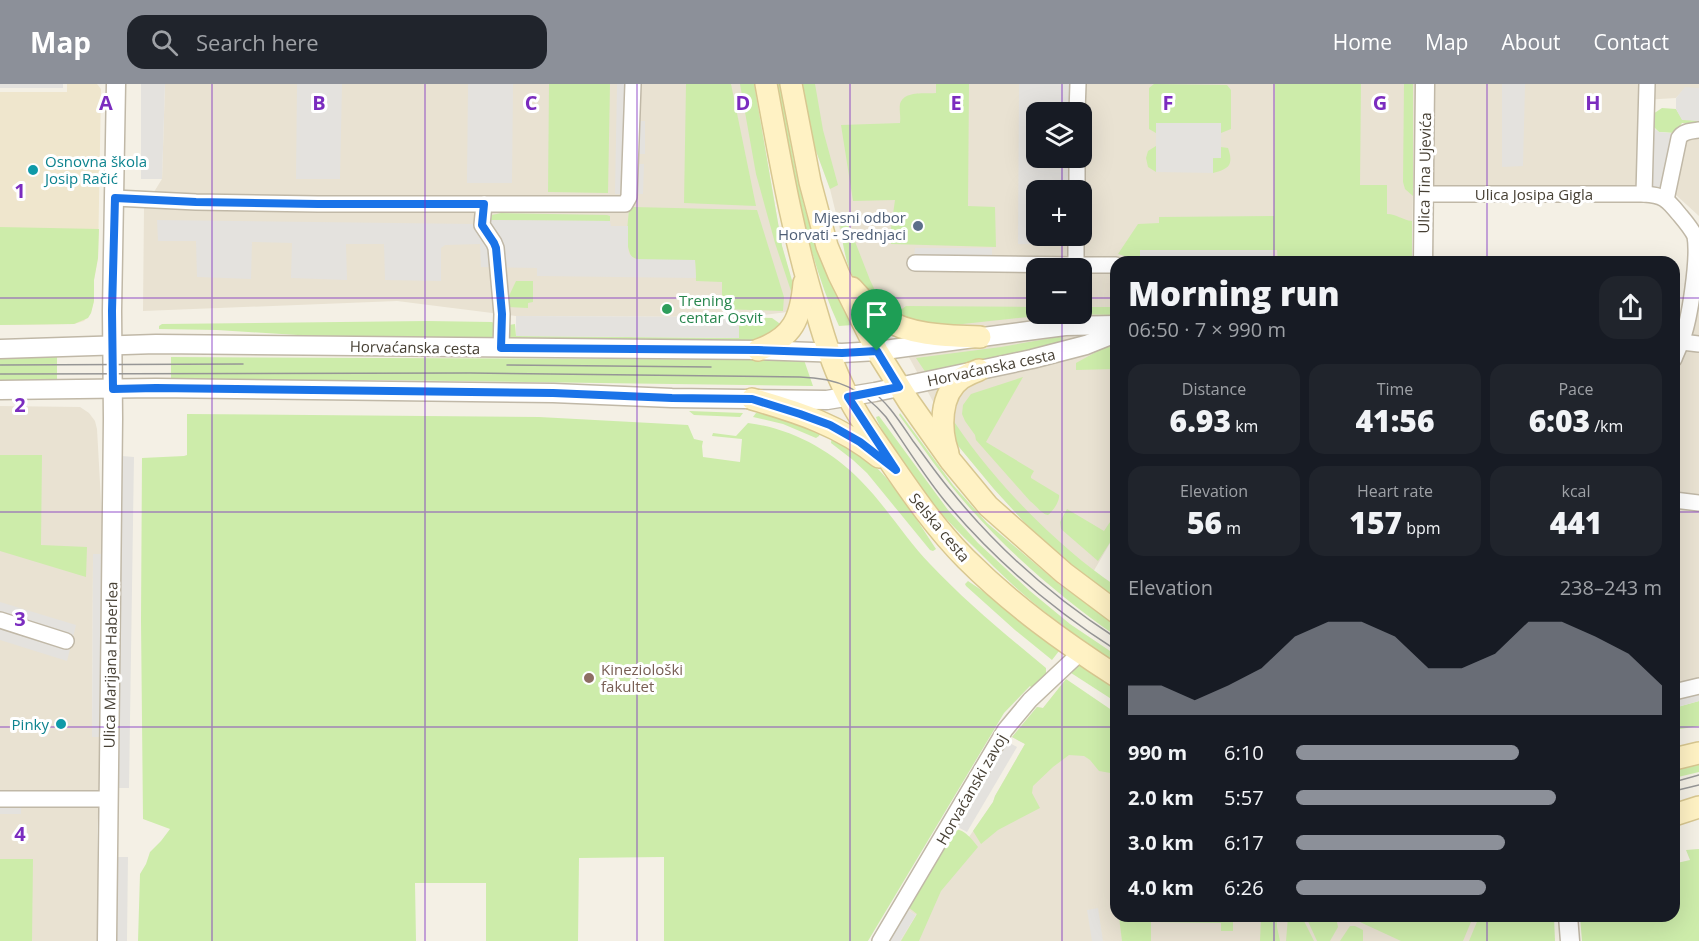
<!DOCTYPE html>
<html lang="en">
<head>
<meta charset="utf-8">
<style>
  body { margin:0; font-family:"Open Sans",sans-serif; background:#20242c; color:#f1f3f6; height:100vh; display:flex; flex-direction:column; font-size:22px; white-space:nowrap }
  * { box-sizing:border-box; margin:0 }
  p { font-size:20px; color:#9ea1a6 }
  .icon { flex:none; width:33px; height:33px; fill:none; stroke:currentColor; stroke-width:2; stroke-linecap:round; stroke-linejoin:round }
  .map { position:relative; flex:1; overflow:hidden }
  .drawer { position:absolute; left:1110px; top:172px; width:570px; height:666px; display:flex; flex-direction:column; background:#171b24; border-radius:18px; box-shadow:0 6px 24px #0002 }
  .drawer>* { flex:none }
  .controls { position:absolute; left:1026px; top:18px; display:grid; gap:12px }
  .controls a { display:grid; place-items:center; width:66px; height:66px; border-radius:12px; background:#171b24; box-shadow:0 6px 24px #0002; font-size:30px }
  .pin { position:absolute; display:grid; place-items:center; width:51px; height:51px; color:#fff; margin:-62px -26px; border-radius:50% 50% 50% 0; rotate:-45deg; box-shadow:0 0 6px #0007 }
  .pin .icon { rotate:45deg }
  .round { display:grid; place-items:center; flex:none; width:63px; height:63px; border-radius:18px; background:#20242c }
  .overview { display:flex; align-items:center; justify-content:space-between; height:102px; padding:0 18px }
  h1 { font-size:33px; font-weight:800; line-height:45px }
  .figures { display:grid; grid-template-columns:repeat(3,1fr); gap:9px; height:102px; padding:6px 18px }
  .figures div { display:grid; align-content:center; border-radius:15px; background:#20242c; text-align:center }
  .figures b { font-size:30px; font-weight:800 }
  .figures small { font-size:16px; font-weight:400 }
  .figures p { font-size:16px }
  .chart { height:168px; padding:12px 18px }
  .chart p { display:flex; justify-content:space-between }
  .chart svg { width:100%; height:108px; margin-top:6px; fill:#8c9099; opacity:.7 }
  ul { padding:0 18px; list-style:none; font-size:20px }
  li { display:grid; grid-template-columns:96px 72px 1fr; align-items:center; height:45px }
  li i { height:15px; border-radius:8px; background:#8c9099 }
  header { display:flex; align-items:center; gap:36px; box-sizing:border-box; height:84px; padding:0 30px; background:#8c9099; color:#fff }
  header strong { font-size:28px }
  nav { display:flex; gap:33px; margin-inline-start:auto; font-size:21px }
  .search { width:420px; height:54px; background:#20242c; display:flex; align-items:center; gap:15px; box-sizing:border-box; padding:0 21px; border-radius:18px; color:#9ea1a6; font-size:22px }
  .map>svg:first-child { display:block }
  .residential { fill:#e9e2d2; fill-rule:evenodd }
  .education { fill:#efe6cd }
  .green { fill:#cdecaa }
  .parking { fill:#e4e2de }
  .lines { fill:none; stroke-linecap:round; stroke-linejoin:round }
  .minor-casing { stroke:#c0b8a7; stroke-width:18 }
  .tertiary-casing { stroke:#c0b8a7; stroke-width:21 }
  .secondary-casing { stroke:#d8c790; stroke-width:24 }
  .minor { stroke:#fff; stroke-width:15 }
  .tertiary { stroke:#fff; stroke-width:18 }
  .secondary { stroke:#fff2c4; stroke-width:21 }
  .tram { stroke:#969696; stroke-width:1.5 }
  .route-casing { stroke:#fff; stroke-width:12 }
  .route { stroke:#1a73e8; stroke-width:8 }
  .grid { fill:none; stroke:#7b2cbf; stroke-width:1.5; stroke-opacity:0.55 }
  .culture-dot { fill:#0f9aa8; stroke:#fff; stroke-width:2 }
  .service-dot { fill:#5c6f8a; stroke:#fff; stroke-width:2 }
  .leisure-dot { fill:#2e9e5b; stroke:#fff; stroke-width:2 }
  .education-dot { fill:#8d6e63; stroke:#fff; stroke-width:2 }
  .labels { text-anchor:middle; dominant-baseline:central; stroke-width:6; stroke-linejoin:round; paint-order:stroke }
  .culture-label { font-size:15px; fill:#0d838f; stroke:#fff; text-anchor:start }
  .street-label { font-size:15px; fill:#474034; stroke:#fff }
  .service-label { font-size:15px; fill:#4e5e75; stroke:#fff; text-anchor:end }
  .leisure-label { font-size:15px; fill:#27864d; stroke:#fff; text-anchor:start }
  .education-label { font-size:15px; fill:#785e54; stroke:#fff; text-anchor:start }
  .grid-label { font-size:20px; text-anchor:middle; font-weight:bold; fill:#7b2cbf; stroke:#fff; stroke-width:6; stroke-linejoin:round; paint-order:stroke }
</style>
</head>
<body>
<header>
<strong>Map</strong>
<div class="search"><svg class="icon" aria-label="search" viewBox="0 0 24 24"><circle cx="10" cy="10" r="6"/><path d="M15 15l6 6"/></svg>Search here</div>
<nav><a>Home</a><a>Map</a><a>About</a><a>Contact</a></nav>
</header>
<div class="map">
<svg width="1699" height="857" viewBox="0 0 1699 857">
  <rect width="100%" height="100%" fill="#f4f0e5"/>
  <g class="residential">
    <polygon points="165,0 754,0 782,162 795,210 795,227 747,233 516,232 397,217 143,227 144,124 162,95"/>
    <path d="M803,0h896v4h-14l-9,10 -33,2 -4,87 -178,3 -48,-2 -1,74h-296v271l-27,46 -43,-36 -20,-19 -32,-35 -39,-47 -70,-129 -31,-36 -6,-14 -18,-74 -18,-49zM1036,28h46v46h-46zM1036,106h46v46h-46zM1036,184h46v46h-46z"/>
    <polygon points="1699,52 1699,132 1676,111 1674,105 1685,55"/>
    <polygon points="1699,201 1699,596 1674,602 1674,268"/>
    <polygon points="0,322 80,323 89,329 95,337 97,345 104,470 93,470 92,652 103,653 97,746 99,857 0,857"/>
    <polygon points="1065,597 1116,630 1116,832 1552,833 1553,857 900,857 916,831 908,826 910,820 969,753 993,718 995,712 1025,660 1012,653 1037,623 1043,624"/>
  </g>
  <polygon class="education" points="67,0 97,0 101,5 98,174 94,196 94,217 91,229 84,237 74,240 0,241 0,8 67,8"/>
  <g class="green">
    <polygon points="549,0 610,0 608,109 548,108"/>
    <polygon points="686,0 731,0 756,122 684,119"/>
    <polygon points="740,0 754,0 782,162 796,210 795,219 775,159 756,90"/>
    <path d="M776,0h4c9,49 17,106 34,153 10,30 25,59 39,88l-14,1c-35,-76 -47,-161 -63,-242z"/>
    <polygon points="803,0 815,0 823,46 838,101 830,105 812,56"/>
    <path d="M936,0h33l-1,122 27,1 1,40 -105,-3 -1,-9 5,-35 -42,1 -12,-76 59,-2c1,-5 -1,-14 0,-19 4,-14 25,-10 36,-11z"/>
    <polygon points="1154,0 1227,1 1231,6 1231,45 1221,49 1221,39 1156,39 1156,49 1149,45 1149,4"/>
    <path d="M1275,0h86l-1,101h27v29c10,0 15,6 25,7v41h-134l-1,-12h-137v11l-22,-7 20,-30 21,-1v-6l115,-1z"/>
    <polygon points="1404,0 1413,0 1413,112 1405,105 1403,98"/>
    <polygon points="1662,24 1676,25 1682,35 1699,37 1699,40 1682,39 1675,49 1659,48 1653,42 1653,30"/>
    <path d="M1156,62v13l65,-1v-11l7,1c6,17 1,21 -15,25v-11l-57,1v9l-8,-5 -2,-9 2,-7z"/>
    <path d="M633,123l124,3 27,87 -1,14 -61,-2v-27l-26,-1 -1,-21h-56l-7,-3c-8,-12 -4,-34 -3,-48z"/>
    <polygon points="501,129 607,131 610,132 610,137 491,136 492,131"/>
    <path d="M847,137l23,59 15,31c-9,-8 -20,-17 -27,-27 -13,-16 -15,-41 -18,-60z"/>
    <polygon points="0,143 99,145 98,174 94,196 94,217 91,229 88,234 74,240 0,241"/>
    <polygon points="516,197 533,197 533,218 528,219 528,224 507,223 507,216"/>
    <polygon points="906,222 1036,223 1036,230 1082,230 1082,223 1116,223 1116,231 1073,230 1028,233 935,243 897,235 899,227"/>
    <polygon points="739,233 772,234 786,244 764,258 511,255 507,252 509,241 515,240 516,252 739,254"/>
    <path d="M427,237l65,1 7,4c-2,8 -5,11 -13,14l-157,-3 -112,-7 -58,-1v-3l3,-2z"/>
    <polygon points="1058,253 1063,253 1064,258 953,285 926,289 916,274 1001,263"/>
    <polygon points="1105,263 1110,263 1116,264 1116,285 1076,286 1076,279"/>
    <rect x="0" y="273" width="57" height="23"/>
    <polygon points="171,273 804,276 813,302 378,296 171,298"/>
    <path d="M1023,293l-37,65 48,29 -3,5v2l28,17c1,6 -6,16 -11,20 -7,-1 -12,-10 -18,-14l-54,-61 -1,-5 -10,-14 -3,-7 1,-9 8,-11z"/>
    <polygon points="689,327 743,329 740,333 694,331"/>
    <path d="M948,328c38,62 108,134 168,174v13l-60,-47 -30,-28 -32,-35 -39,-47z"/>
    <polygon points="756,329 769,330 822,346 819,352 816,354 783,340 753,333"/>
    <path d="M900,329l53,72 34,38 72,61 57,41v11c-54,-38 -104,-80 -148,-130 -25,-28 -46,-60 -69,-91z"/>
    <path d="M187,330l352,3 149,8 6,14 9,2 -1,5 1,11 37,5 2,-23 -30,-3 1,-3 23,3 12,-13c42,5 83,27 112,57 26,26 45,58 70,84 36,38 76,71 116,104v8l-13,13 -3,-3 -26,27 -136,228h-204v-84l-85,1 -1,83h-92v-58h-71l1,58h-278l2,-67 6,-10 4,-12 11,-11 9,-12 -27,-10 -2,-198 1,-163 42,-2 3,-1z"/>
    <path d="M879,332l69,94 30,33 52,48 40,33 46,31v8c-36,-24 -71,-49 -103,-78 -13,-12 -26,-25 -39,-38 -38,-36 -74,-80 -97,-127l-1,-3z"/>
    <path d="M832,351c9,6 19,11 28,18 32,24 54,63 76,96l-3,2 -3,-1 -63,-77 -14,-13 -22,-17z"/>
    <polygon points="0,371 42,371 41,461 87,463 86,493 0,467"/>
    <polygon points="1067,425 1104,447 1116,429 1116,449 1098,477 1061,445 1060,438"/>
    <path d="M968,497c32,21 60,47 91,70l-7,9 -37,-30 -49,-44 -1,-2z"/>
    <polygon points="1074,577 1116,605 1116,618 1068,587"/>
    <polygon points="1066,595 1116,629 1116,690 1099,687 1090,676 1084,672 1069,671 1053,683 1033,702 1032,709 1040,724 998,746 981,760 973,747 993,718 995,712 1025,660 1012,653 1037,623 1043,624"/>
    <polygon points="1699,617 1699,642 1674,646 1674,624"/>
    <polygon points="1699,680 1699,688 1674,694 1674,686"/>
    <path d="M955,745c10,1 17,10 23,18l-37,44 -22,50h-18l16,-27 -9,-7z"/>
    <polygon points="1699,765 1699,857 1582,857 1580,833 1674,832 1674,770 1677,779 1690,776 1686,766"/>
    <polygon points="0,775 33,775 32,857 0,857"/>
    <polygon points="1119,833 1233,833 1233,847 1221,847 1221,839 1151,838 1151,857 1122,857"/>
    <polygon points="1261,833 1277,833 1277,843 1280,857 1260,857"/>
    <polygon points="1288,833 1302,833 1314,857 1286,857"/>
    <polygon points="1306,833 1336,833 1338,843 1330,857 1317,857"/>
    <polygon points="1351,833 1473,833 1463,857 1401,857 1362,839"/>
    <polygon points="1479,833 1554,833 1555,857 1469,857"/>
    <polygon points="1350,842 1355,842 1363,846 1363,857 1340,857"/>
  </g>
  <g class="parking">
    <rect x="0" y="0" width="63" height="4"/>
    <polygon points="141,0 165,0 162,95 141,95"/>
    <polygon points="297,0 342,0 340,95 296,95"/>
    <polygon points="468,0 513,0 512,99 467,99"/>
    <polygon points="617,0 627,0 625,110 615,110"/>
    <polygon points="1019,0 1071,0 1071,28 1036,28 1036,74 1071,74 1071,106 1036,106 1036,152 1071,152 1071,161 1018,160"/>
    <polygon points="1502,0 1525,0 1523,82 1502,83"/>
    <polygon points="1685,3 1699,4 1699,37 1682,36 1676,25 1676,14"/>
    <rect x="635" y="37" width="10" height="33"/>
    <polygon points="1156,39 1221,39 1221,74 1213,74 1213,89 1156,88"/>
    <polygon points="1652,40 1655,45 1659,48 1671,49 1666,105 1652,105"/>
    <polygon points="635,80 644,80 643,110 634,110"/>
    <polygon points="157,136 476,140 490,140 491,136 610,137 611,142 628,142 628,165 629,170 635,175 695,176 696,194 537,192 537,184 481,183 480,160 445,161 441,164 441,197 385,196 384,160 346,160 347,196 291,194 292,159 252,158 251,195 197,193 196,157 158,157"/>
    <polygon points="915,164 992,164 992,176 914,175"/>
    <rect x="1140" y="166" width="132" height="11"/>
    <polygon points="516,232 739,233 739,254 516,252"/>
    <polygon points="122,372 134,373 129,704 117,704"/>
    <polygon points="93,470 104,470 103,653 92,653"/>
    <polygon points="0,518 76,541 67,577 0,556"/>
    <polygon points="1699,607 1699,617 1674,624 1674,613"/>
    <polygon points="1006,657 1017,663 967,748 956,742"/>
    <rect x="0" y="718" width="21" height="12"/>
    <polygon points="116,773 128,773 127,857 116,857"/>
    <polygon points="1098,824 1103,857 1092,857 1087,826"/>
    <polygon points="908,826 916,831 900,857 889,857"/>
  </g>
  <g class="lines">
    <defs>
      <g id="minor">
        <polyline points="1077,28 1078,0"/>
        <polyline points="1077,106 1077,74"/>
        <path d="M1424,110h220c19,1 23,5 35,20 5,6 12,14 16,22 4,21 -5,85 -14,106 -2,6 -5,11 -7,17"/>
        <polyline points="1644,110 1647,0"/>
        <polyline points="115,114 196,118 318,120 625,120 629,113 633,0"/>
        <path d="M1666,116l13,-62c4,-7 13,-7 20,-8"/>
        <polyline points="484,120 482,141 494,159 496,164 502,230 501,264"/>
        <polyline points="915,179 1076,181 1076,152"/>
        <polyline points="1076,181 1116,181"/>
        <polyline points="1682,258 1699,260"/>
        <polyline points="1674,416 1699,419"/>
        <polyline points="0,536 66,557"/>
        <polyline points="1674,608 1699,602"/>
        <polyline points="0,715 109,715"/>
        <polyline points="880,857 1005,646 1030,616 1080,569"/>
      </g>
      <g id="tertiary">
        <polyline points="1423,178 1425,0"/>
        <polyline points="0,265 156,260 758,266 842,269 877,267 1065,242 1116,241"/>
        <polyline points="0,306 156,304 553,309 672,314 827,316 875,308 1032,275 1086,261 1116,249"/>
        <polyline points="1568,832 1570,857"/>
        <polyline points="107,857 113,335 112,227 116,0"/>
      </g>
      <g id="secondary">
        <path d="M766,0c14,76 27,152 50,226 7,24 14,49 25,72 12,28 30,52 47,77 24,35 48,70 78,100 46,46 96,82 150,117"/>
        <polyline points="791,0 810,98 827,162 839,191 877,267 909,318 950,376 988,422 1064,489 1116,528"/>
        <path d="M852,204c10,11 19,22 31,30 27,18 66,18 97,19"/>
        <path d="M758,266c35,-12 43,-32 46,-67"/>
        <path d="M752,315c46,13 89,27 127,58"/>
        <path d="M948,369c-8,-23 -9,-59 14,-75 5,-3 11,-6 17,-8"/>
        <polyline points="1674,675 1699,669"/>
        <polyline points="1674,731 1699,723"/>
      </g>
    </defs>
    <use href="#minor" class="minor-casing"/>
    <use href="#tertiary" class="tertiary-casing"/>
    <use href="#secondary" class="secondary-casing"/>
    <use href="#minor" class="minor"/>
    <use href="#tertiary" class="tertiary"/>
    <use href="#secondary" class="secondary"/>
    <g class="tram">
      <polyline points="0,281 243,280"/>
      <polyline points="507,281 711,283"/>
      <path d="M0,290l470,-1 330,4c38,1 62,12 86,40 19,28 37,57 58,83 49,59 108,109 172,150"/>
      <path d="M869,305c19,13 31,33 44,52 13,17 25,35 39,51 46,57 102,106 164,146"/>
      <polyline points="1674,698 1699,691"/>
      <polyline points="1674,707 1699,701"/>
    </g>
  </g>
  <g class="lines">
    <defs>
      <polygon id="route" points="115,114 196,118 318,120 484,120 482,141 494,159 496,164 502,230 501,264 758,266 842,269 877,267 899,303 848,313 896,386 860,358 830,341 800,330 752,315 672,314 553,309 156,304 113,305 112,227"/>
    </defs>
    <use href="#route" class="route-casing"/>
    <use href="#route" class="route"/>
  </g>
  <path class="grid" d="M212,0v857M425,0v857M637,0v857M850,0v857M1062,0v28M1274,0v178M1487,0v178M1062,74v32M1062,152v32M0,214h1036M1082,214h34M1674,214h25M1062,230v627M0,428h1116M1674,428h25M0,643h1116M1674,643h25M1274,832v25M1487,832v25"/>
  <g class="culture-dot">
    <circle cx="33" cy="86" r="6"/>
    <circle cx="61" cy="640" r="6"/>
  </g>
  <circle class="service-dot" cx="918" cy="142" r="6"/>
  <circle class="leisure-dot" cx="667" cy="225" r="6"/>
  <circle class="education-dot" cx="589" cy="594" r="6"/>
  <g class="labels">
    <g class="culture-label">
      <text x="45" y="77">Osnovna škola<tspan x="45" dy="17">Josip Račić</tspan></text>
      <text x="49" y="640" text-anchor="end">Pinky</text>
    </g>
    <g class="street-label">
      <text transform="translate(1424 89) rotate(-89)">Ulica Tina Ujevića</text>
      <text x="1534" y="110">Ulica Josipa Gigla</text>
      <text transform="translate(415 263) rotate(1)">Horvaćanska cesta</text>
      <text transform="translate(991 283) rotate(-12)">Horvaćanska cesta</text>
      <text transform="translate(940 443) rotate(50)">Selska cesta</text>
      <text transform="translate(110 581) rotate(-89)">Ulica Marijana Haberlea</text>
      <text transform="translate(971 705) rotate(-60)">Horvaćanski zavoj</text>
    </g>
    <g class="service-label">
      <text x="906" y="133">Mjesni odbor<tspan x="906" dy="17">Horvati - Srednjaci</tspan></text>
    </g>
    <g class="leisure-label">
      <text x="679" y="216">Trening<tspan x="679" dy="17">centar Osvit</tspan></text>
    </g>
    <g class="education-label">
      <text x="601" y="585">Kineziološki<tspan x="601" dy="17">fakultet</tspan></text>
    </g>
  </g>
  <g class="grid-label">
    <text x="106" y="26">A</text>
    <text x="319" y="26">B</text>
    <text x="531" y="26">C</text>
    <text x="743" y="26">D</text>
    <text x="956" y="26">E</text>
    <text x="1168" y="26">F</text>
    <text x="1380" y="26">G</text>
    <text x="1593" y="26">H</text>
    <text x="20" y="114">1</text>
    <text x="20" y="328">2</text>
    <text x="20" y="542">3</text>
    <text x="20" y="757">4</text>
  </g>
</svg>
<div class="controls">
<a><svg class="icon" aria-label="layers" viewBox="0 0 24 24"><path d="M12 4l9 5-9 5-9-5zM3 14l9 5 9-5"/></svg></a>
<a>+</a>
<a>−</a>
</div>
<div class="pin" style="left:877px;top:267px;background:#1e9e55"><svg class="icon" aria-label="arrive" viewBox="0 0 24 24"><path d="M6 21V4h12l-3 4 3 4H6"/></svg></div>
<section class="drawer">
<div class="overview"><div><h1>Morning run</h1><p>06:50 · 7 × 990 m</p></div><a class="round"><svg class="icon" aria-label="share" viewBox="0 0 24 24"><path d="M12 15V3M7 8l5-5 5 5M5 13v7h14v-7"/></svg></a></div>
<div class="figures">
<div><p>Distance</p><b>6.93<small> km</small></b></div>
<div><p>Time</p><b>41:56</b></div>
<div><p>Pace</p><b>6:03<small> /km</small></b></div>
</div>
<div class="figures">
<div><p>Elevation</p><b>56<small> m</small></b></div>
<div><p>Heart rate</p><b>157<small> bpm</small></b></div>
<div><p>kcal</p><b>441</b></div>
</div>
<div class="chart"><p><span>Elevation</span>238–243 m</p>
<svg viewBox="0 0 160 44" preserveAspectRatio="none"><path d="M0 44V32L10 32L20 38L30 32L40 25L50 12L60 6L70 6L80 12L90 25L100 25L110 19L120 6L130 6L140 12L150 19L160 32V44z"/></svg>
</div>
<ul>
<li><b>990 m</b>6:10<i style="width:61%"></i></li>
<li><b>2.0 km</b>5:57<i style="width:71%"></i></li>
<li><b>3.0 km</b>6:17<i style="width:57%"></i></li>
<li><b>4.0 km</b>6:26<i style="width:52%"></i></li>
</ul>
</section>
</div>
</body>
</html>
